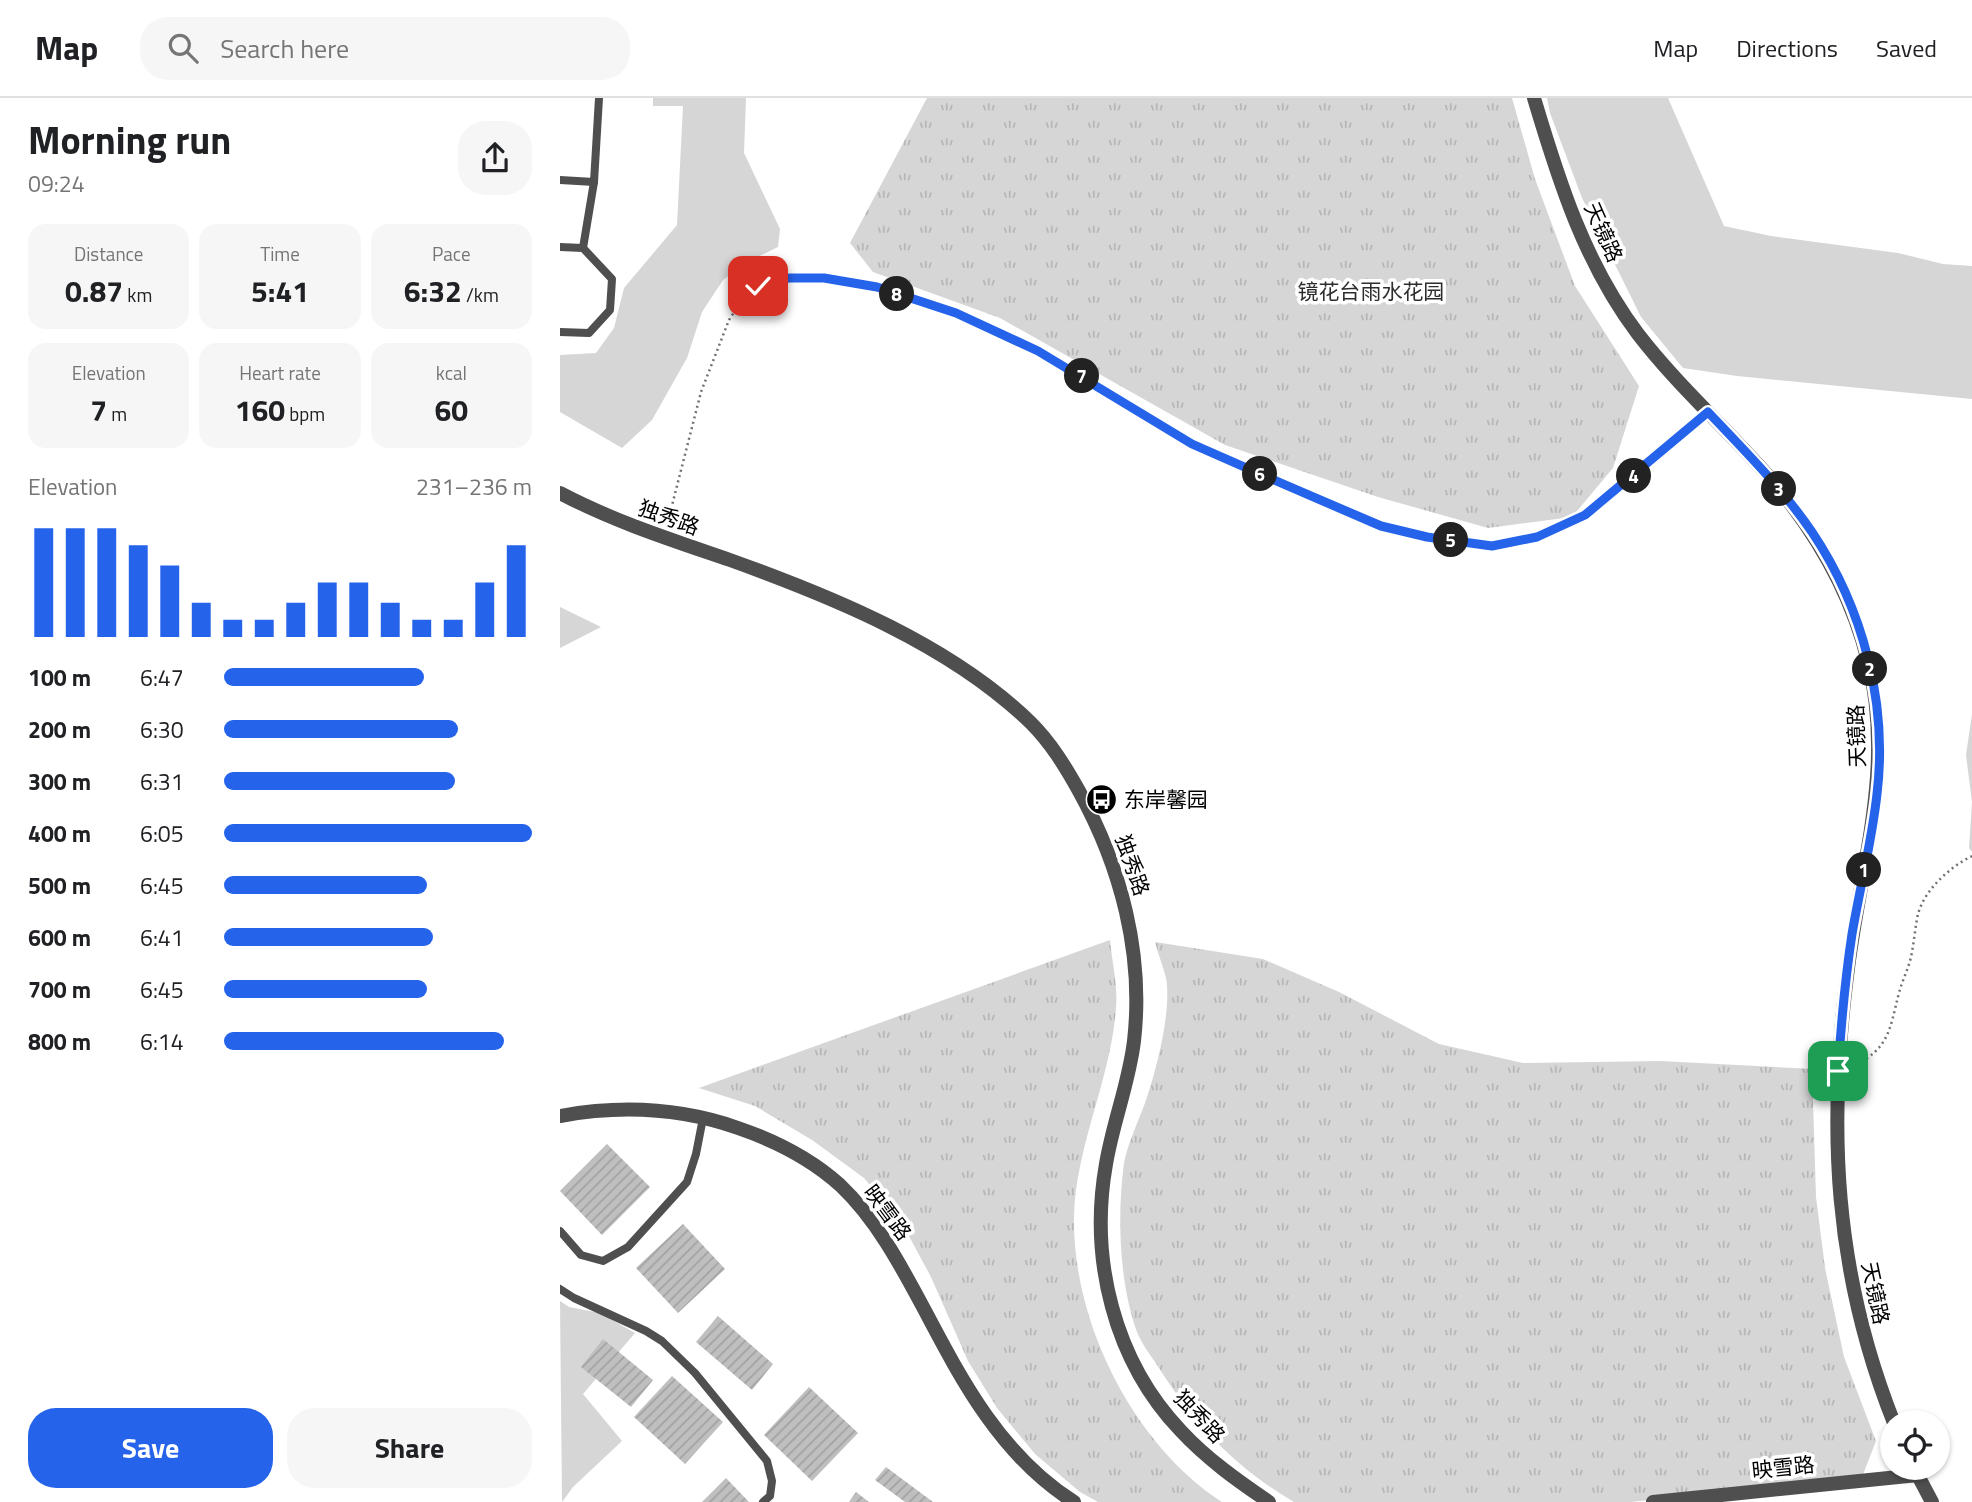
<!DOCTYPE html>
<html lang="en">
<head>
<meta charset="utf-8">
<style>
  body { margin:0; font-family:"Titillium Web","Noto Sans SC",sans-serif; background:#f6f6f6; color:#202124; height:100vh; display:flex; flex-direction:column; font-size:26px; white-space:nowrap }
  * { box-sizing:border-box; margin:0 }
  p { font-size:23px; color:#757577 }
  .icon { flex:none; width:38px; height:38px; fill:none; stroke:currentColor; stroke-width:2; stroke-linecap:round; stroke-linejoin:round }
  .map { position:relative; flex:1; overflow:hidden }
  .side { display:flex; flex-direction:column; background:#fff; width:560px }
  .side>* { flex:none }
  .buttons { position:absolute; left:1320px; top:1312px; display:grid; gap:14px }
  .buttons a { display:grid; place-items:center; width:70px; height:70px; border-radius:50%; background:#fff; box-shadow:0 2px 5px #0004; font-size:35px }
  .pin { position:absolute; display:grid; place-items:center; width:60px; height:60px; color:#fff; margin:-30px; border-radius:14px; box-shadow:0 4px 10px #0006 }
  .km { position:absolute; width:35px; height:35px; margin:-18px; border-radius:50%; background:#222; color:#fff; font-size:19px; line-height:35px; text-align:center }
  .round { display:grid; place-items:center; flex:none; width:74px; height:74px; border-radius:28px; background:#f6f6f6 }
  .head { display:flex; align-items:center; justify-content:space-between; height:119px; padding:0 28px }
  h1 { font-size:38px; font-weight:700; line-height:52px }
  .stats { display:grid; grid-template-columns:repeat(3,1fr); gap:10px; height:119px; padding:7px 28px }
  .stats div { display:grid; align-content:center; border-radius:18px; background:#f6f6f6; text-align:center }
  .stats b { font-size:30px; font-weight:700 }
  .stats small { font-size:19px; font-weight:400 }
  .stats p { font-size:19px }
  .chart { height:196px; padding:14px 28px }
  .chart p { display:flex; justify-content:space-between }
  .chart svg { width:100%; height:126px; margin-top:7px; stroke:#2563eb; stroke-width:6 }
  .button { display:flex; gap:14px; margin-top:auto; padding:14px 28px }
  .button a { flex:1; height:80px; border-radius:28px; background:#2563eb; color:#fff; font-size:28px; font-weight:700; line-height:80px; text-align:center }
  .button a+a { background:#f6f6f6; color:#202124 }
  ul { padding:0 28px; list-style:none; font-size:23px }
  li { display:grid; grid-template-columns:112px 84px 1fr; align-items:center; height:52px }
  li i { height:18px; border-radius:9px; background:#2563eb }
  header { display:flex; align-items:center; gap:42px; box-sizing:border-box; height:98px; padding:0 35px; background:#fff; border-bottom:2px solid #e0e0e0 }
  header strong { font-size:33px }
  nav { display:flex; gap:38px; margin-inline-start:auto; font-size:24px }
  .search { width:490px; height:63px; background:#f6f6f6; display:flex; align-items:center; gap:18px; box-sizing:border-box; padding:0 24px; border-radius:28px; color:#757577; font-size:26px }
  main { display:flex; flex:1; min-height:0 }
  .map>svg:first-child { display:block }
  .green { fill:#d6d6d6 }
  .park { fill:url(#park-tufts) }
  .building { fill:url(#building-hatch) }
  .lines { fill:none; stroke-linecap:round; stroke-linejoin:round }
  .path { stroke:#717171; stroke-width:2.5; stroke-dasharray:2 3.5; stroke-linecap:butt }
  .service { stroke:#4f4f4f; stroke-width:8 }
  .minor { stroke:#4f4f4f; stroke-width:14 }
  .tertiary { stroke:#4f4f4f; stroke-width:14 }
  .route-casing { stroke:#fff; stroke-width:14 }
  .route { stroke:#2563eb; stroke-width:9 }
  .labels { text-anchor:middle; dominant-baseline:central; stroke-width:7; stroke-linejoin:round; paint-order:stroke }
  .street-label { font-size:21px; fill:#000; stroke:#fff }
  .park-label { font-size:21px; fill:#2d2d2d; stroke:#fff }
  .poi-label { font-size:21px; fill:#000; stroke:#fff; text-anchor:start }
</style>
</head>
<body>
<header>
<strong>Map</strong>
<div class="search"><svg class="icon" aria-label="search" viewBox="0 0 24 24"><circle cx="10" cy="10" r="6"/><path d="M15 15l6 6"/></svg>Search here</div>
<nav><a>Map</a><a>Directions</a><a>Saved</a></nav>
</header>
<main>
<section class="side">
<div class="head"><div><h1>Morning run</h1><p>09:24</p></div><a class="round"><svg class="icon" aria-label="share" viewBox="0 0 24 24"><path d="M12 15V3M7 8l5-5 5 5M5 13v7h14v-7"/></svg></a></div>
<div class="stats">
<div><p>Distance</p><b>0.87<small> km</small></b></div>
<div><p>Time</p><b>5:41</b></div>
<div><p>Pace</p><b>6:32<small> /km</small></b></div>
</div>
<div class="stats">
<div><p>Elevation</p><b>7<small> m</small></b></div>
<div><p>Heart rate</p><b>160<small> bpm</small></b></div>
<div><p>kcal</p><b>60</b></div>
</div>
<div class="chart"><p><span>Elevation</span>231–236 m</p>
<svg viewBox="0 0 160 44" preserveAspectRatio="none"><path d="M5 44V6M15 44V6M25 44V6M35 44V12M45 44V19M55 44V32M65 44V38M75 44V38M85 44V32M95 44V25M105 44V25M115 44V32M125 44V38M135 44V38M145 44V25M155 44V12"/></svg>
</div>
<ul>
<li><b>100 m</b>6:47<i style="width:65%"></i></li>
<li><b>200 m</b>6:30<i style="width:76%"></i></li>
<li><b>300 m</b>6:31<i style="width:75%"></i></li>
<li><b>400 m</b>6:05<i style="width:100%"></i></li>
<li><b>500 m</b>6:45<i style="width:66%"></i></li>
<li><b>600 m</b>6:41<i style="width:68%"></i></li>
<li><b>700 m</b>6:45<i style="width:66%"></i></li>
<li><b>800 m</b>6:14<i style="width:91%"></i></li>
</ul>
<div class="button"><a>Save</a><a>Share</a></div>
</section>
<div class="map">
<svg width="1412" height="1404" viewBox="0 0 1412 1404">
  <defs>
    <pattern id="park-tufts" width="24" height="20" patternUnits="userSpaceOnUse" patternTransform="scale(1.75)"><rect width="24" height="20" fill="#d6d6d6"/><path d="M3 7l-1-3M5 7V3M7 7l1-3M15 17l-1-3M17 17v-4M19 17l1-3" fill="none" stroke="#b6b6b6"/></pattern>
    <pattern id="building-hatch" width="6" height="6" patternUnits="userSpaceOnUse" patternTransform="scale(1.75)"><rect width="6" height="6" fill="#bfbfbf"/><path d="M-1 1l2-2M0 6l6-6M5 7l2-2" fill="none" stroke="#a2a2a2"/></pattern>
  </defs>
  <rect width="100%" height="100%" fill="#fff"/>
  <g class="green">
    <polygon points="93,0 186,0 184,55 220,131 218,149 185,165 163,182 142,214 127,260 92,322 62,350 0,314 0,257 36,255 54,230 64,190 117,127 123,8 93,8"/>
    <polygon points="987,0 1108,0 1164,128 1211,138 1338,155 1383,166 1412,168 1412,301 1177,278 1123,270 1081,219 1022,100 990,15"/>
    <polygon points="0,509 41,529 0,550"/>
    <polygon points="1412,616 1412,754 1409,750 1412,704 1406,657"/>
    <polygon points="0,1203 9,1209 40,1215 75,1235 23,1296 62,1343 13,1389 2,1404"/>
  </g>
  <g class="park">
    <polygon points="367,0 952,0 975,81 1015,188 1079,288 1053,370 1012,419 928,430 818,399 665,347 440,220 313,174 290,145"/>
    <path d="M550,842c2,22 8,46 6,68 -5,71 -40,137 -42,208 -2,106 59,228 148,286h-124l-18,-10 -45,-38 -38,-46 -29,-47 -37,-84 -28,-52 -39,-47 -52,-38 -57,-34 -56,-18z"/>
    <path d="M595,844l108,17 76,33 100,52 84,19 138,-2 151,8 4,128 9,71 19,89 32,84 -14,36 -231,25h-337c-57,-33 -100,-78 -135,-134 -7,-11 -17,-23 -22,-36 -18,-49 -20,-117 -13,-169 4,-20 14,-41 21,-60 11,-31 27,-93 21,-125 -3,-12 -8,-24 -11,-36z"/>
  </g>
  <g class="building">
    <polygon points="47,1046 90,1089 42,1137 0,1093"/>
    <polygon points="123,1126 165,1171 118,1215 76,1170"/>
    <polygon points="158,1218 213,1266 192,1292 136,1244"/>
    <polygon points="43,1241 93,1282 71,1309 21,1269"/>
    <polygon points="112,1278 163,1324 125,1366 74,1319"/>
    <polygon points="249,1289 298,1335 252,1383 204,1337"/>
    <polygon points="326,1369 373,1404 345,1404 315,1382"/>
    <polygon points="166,1380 189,1404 142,1404"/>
    <polygon points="296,1394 309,1404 289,1404"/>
  </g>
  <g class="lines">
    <g class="path">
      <polyline points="107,427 141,294 169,222 184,199 197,188 229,180 264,180 317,189 396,215 478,253 632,346 821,427 867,439 932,448 977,439 1025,417 1137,323"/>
      <path d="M1292,969c38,-19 37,-36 47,-74 3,-12 9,-23 12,-36 3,-14 4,-29 7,-43 7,-25 32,-47 54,-58"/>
    </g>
    <g class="service">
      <polyline points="0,82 34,84 39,0"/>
      <polyline points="0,149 23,150"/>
      <polyline points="0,234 29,235 50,212 52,181 23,150 34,84"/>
      <polyline points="0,1133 21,1157 43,1163 68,1149 127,1084 136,1056 143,1020"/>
      <polyline points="0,1191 14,1200 86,1233 102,1243 135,1275 207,1363 212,1383 210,1398 203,1404"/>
    </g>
    <g class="minor">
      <path d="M0,395c55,29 112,47 170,67 103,37 221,85 301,163 20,20 34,43 48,68 42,76 65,163 55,250 -5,42 -21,81 -28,123 -17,95 8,197 75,267 26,28 57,50 88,71"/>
      <path d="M0,1018c60,-11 121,-8 178,12 38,13 72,30 102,57 36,34 60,79 83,122 39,74 78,149 151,195"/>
      <polyline points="1093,1404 1358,1377"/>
    </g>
    <g class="tertiary">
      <path d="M974,0c25,84 51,166 104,236 40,52 89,95 132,144 46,54 81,114 98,183 27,106 -7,203 -20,307 -21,160 -14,304 46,455"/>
      <polyline points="1354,1370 1372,1404"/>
    </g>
  </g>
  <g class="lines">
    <defs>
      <path id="route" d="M198,188l31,-8h35l53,9 79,26 82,38 154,93 89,39 100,43 46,11 65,9 45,-9 48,-22 123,-103c36,38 74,76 104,120 51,76 76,171 65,262 -5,47 -17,93 -25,140 -7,46 -11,91 -14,137"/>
    </defs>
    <use href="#route" class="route-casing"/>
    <use href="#route" class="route"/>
  </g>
  <defs>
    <symbol id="bus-disc" viewBox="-11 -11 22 22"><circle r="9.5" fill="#000" stroke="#fff"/><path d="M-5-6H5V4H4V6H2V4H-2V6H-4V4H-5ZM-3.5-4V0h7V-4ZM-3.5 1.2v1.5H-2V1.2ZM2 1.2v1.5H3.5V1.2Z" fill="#fff"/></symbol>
  </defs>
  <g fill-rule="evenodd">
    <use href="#bus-disc" x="524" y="684" width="35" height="35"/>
  </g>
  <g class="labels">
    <g class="street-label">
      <text transform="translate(1044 134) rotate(66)">天镜路</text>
      <text transform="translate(109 419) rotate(20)">独秀路</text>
      <text transform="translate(1296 638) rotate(-92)">天镜路</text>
      <text transform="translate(573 767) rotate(71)">独秀路</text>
      <text transform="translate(328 1114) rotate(53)">映雪路</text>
      <text transform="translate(1316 1195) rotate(78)">天镜路</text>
      <text transform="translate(640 1318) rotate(47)">独秀路</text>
      <text transform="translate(1223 1369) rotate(-6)">映雪路</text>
    </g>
    <g class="park-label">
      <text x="811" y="193">镜花台雨水花园</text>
    </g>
    <g class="poi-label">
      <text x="564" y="701">东岸馨园</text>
    </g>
  </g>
</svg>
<div class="buttons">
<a><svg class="icon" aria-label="locate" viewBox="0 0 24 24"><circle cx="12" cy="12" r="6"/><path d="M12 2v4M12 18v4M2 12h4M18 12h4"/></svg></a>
</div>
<div class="pin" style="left:1278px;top:973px;background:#1e9e55"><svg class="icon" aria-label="arrive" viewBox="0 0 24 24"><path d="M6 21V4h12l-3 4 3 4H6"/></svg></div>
<div class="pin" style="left:198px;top:188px;background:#d93025"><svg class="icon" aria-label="check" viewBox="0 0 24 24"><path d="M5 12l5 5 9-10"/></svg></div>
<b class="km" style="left:1304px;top:772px">1</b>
<b class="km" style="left:1310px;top:571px">2</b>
<b class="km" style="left:1219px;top:391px">3</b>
<b class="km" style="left:1074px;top:378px">4</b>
<b class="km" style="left:891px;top:442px">5</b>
<b class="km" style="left:700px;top:376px">6</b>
<b class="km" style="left:522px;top:278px">7</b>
<b class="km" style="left:337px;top:196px">8</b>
</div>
</main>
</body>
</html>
